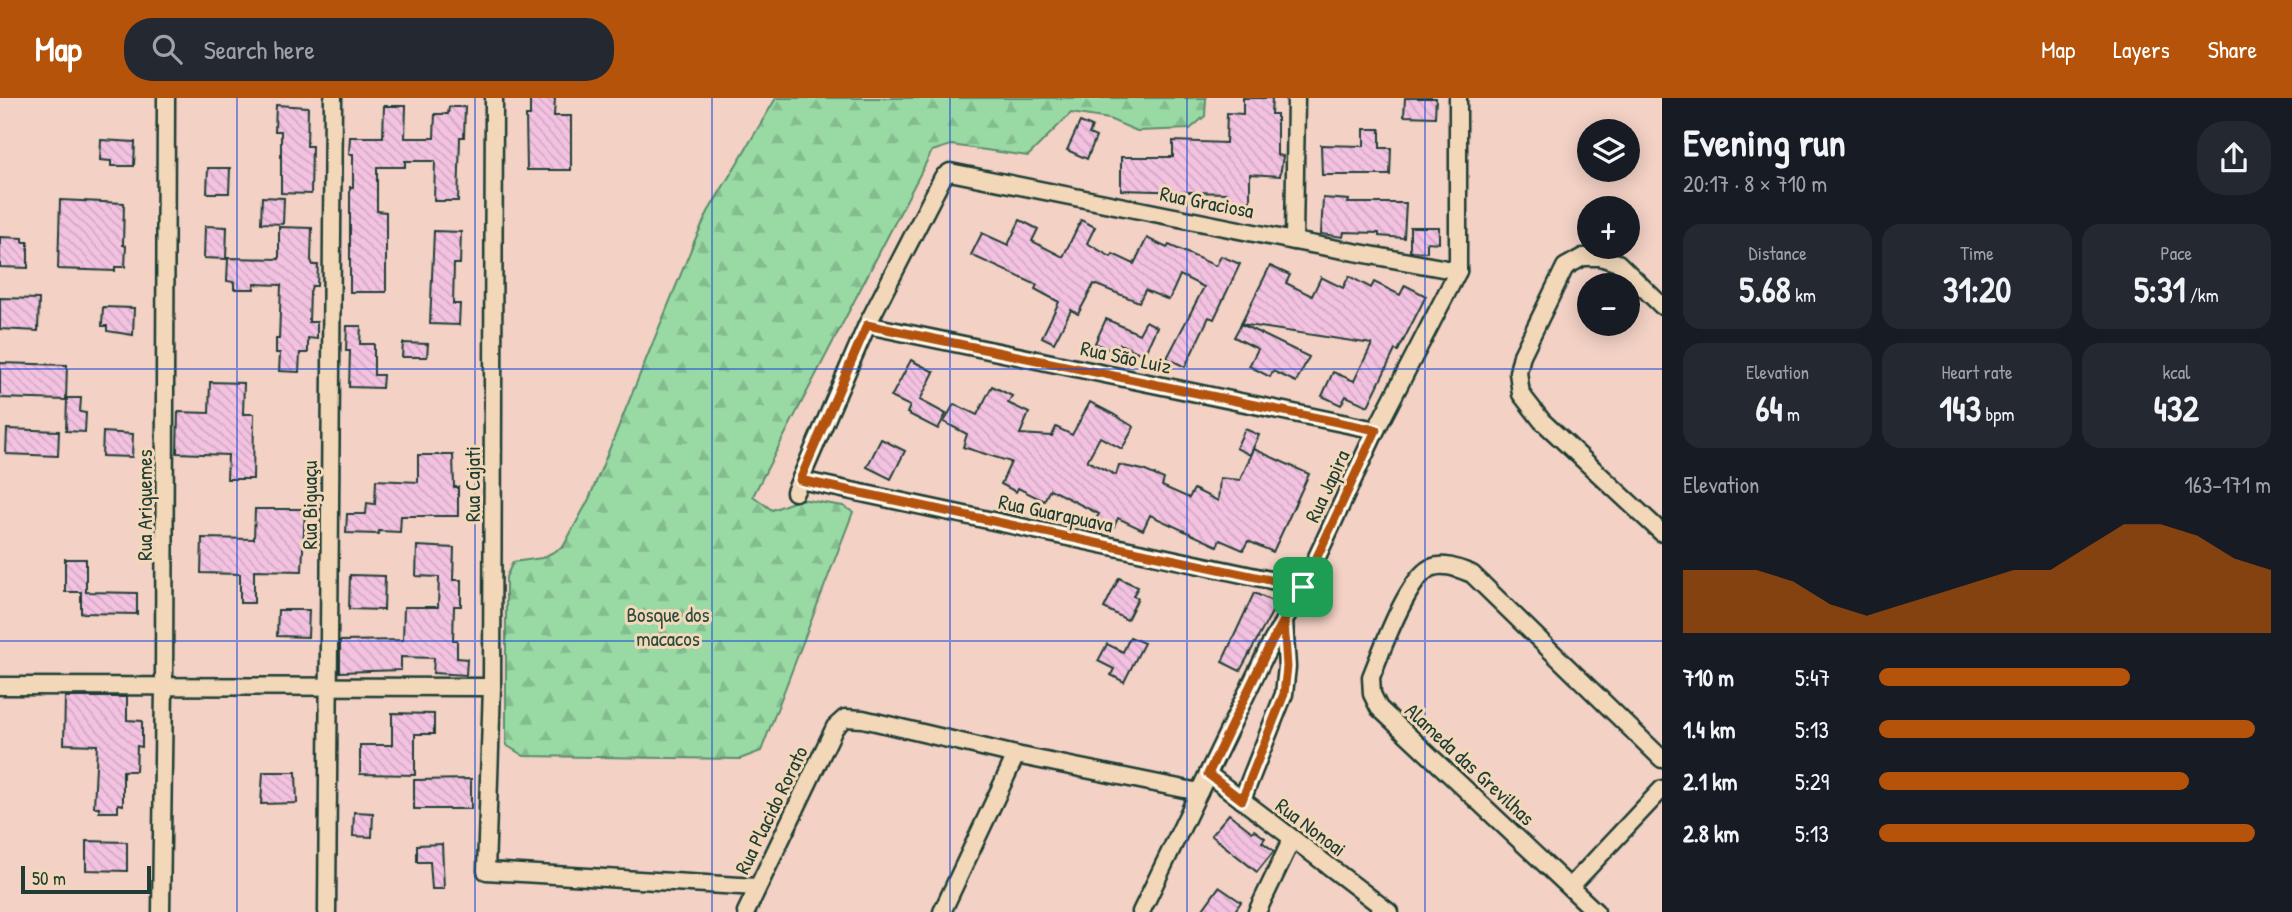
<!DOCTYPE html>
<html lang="en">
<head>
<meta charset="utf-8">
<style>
  body { margin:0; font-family:"Patrick Hand",sans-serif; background:#242831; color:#f1f3f6; height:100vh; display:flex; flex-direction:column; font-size:26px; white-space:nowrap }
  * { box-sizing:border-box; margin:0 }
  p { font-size:23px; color:#9ea1a6 }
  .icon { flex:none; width:38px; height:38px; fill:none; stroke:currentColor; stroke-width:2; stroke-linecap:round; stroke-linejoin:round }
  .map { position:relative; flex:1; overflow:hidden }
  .drawer { display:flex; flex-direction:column; background:#171b24; width:630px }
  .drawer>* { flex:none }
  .buttons { position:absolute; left:1577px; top:21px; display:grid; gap:14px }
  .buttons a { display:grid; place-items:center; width:63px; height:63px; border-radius:50%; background:#171b24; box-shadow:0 4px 18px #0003; font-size:35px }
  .scale { position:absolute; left:21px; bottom:18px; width:130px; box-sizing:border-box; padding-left:7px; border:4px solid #1f3d34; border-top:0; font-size:19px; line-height:24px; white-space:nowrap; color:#1f3d34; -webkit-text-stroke:5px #f2d8b9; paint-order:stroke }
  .pin { position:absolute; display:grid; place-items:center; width:60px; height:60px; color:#fff; margin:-30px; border-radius:14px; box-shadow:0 4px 10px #0006 }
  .round { display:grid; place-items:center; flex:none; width:74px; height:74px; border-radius:28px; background:#242831 }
  .summary { display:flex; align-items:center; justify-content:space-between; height:119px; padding:0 21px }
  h1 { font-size:38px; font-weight:800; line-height:52px }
  .metrics { display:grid; grid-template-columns:repeat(3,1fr); gap:10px; height:119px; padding:7px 21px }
  .metrics div { display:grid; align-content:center; border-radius:18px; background:#242831; text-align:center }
  .metrics b { font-size:35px; font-weight:800 }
  .metrics small { font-size:19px; font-weight:400 }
  .metrics p { font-size:19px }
  .chart { height:196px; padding:14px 21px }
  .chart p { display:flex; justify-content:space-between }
  .chart svg { width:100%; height:126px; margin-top:7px; fill:#b45309; opacity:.7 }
  ul { padding:0 21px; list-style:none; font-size:23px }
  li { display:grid; grid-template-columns:112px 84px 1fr; align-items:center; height:52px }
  li i { height:18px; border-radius:9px; background:#b45309 }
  header { display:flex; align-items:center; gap:42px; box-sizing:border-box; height:98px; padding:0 35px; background:#b45309; color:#fff }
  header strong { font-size:33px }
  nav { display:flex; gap:38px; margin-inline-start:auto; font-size:24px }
  .search { width:490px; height:63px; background:#242831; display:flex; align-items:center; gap:18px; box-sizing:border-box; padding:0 24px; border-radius:28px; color:#9ea1a6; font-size:26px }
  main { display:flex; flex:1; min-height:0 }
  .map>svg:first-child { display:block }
  .forest { fill:url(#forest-firs); stroke:#5c8c6c; stroke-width:2 }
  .building { fill:url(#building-back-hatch); stroke:#1f3d34; stroke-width:2 }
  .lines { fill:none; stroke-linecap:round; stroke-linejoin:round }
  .minor-casing { stroke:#1f3d34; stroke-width:21 }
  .minor { stroke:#f2d8b9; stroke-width:16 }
  .route-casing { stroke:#fff; stroke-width:14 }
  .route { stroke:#b45309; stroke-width:9 }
  .grid { fill:none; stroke:#1d4ed8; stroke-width:2; stroke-opacity:0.55 }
  .labels { text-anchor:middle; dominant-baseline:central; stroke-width:6; stroke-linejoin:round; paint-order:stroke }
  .street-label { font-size:21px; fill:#1f3d34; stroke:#f2d8b9 }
  .park-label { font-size:21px; fill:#2b4d3f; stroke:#f2d8b9 }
</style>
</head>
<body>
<header>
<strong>Map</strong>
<div class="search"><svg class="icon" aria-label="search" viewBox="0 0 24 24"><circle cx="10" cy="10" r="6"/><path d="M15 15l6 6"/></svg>Search here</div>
<nav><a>Map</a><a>Layers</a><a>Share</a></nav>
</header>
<main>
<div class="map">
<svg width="1662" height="814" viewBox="0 0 1662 814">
  <defs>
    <pattern id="forest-firs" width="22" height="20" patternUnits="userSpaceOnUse" patternTransform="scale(1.75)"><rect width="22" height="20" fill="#99daa4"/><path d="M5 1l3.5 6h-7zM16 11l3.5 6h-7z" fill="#83bc8e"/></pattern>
    <pattern id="building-back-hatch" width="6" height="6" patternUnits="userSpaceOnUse" patternTransform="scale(1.75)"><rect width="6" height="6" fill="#f4c2e1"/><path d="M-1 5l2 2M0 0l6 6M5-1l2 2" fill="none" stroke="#d1a8c2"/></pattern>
  </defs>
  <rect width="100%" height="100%" fill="#f3d1c5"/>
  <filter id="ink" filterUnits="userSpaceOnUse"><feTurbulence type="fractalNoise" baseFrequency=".0143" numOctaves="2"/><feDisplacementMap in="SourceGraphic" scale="14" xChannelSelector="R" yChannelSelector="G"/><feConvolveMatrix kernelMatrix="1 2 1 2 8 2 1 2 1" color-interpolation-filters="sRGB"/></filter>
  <g filter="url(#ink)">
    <polygon class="forest" points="776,0 1206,0 1205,18 1190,31 1137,33 1109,21 1071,15 1028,58 951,47 932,53 753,398 772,412 801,401 843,408 853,414 761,653 740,661 524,658 506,647 506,479 513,464 542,460 563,449 589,401 694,144 708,114"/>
    <g class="building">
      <polygon points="530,0 555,0 554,18 571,18 571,72 527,72 526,18 530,18"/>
      <polygon points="1243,0 1272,0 1271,16 1277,16 1277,57 1283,58 1280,78 1250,76 1250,111 1226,110 1226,95 1121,92 1121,59 1173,59 1173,43 1226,45 1227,15 1243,16"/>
      <polygon points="1405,0 1436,0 1435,19 1404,18"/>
      <polygon points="276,7 308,9 307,48 312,48 311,96 281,95 281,33 275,33"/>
      <polygon points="384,8 406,8 405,40 434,40 435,16 448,16 449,9 465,9 464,39 460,39 458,103 434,103 435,63 405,63 405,69 377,69 377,113 386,114 386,194 350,194 350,89 353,89 353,56 349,56 350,39 383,39"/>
      <polygon points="1080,24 1092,29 1089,36 1096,39 1087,61 1067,52"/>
      <polygon points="1364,31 1380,31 1380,50 1391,50 1390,77 1322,77 1321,47 1364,48"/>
      <polygon points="101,42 135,44 134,68 111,68 111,63 100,62"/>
      <polygon points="208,70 230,70 229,95 207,95"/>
      <polygon points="262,99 284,100 283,126 261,125"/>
      <polygon points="1323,100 1349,102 1348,105 1406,105 1404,140 1379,138 1379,135 1344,134 1343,139 1321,136"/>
      <polygon points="60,102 124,105 123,147 126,148 125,169 115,169 115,173 58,171"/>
      <polygon points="1020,122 1038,131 1032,143 1063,159 1081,122 1095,129 1087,145 1111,159 1113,156 1134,166 1147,140 1167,150 1169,147 1216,168 1221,158 1240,166 1214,221 1209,219 1185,269 1167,260 1204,189 1180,177 1169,202 1145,192 1139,204 1094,186 1078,216 1071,212 1054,245 1042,239 1059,204 1035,191 1037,187 971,157 982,135 1008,147"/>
      <polygon points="205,128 227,129 226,161 204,160"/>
      <polygon points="279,129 312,130 311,162 313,167 318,167 317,188 312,188 310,194 309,224 317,224 317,241 308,240 308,255 300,255 299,274 279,273 280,255 276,255 276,241 279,241 281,187 254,186 254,191 234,191 234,184 227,183 228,160 279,161"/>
      <polygon points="1410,129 1439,129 1439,145 1427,144 1427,154 1410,153"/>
      <polygon points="434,133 461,134 460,166 454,166 453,206 460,206 459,227 430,226"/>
      <polygon points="0,139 23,140 23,144 28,144 28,170 0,169"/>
      <polygon points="1270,168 1290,177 1286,185 1312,198 1321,179 1343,190 1349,178 1371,190 1374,184 1400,197 1405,187 1426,198 1398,253 1395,252 1368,308 1346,298 1341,307 1322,298 1333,274 1354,283 1372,246 1241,226"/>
      <polygon points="0,200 39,201 38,233 0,231"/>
      <polygon points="103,209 134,210 133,237 107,233 107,228 102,228"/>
      <polygon points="1106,221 1139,236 1146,223 1157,229 1144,257 1120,246 1116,255 1095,245"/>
      <polygon points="1241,226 1309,259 1296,284 1273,273 1270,279 1249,268 1258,251 1234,239"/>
      <polygon points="347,228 361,228 360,246 374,246 374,277 383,277 382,290 349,289 350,253 346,253"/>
      <polygon points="403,245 428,246 427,259 402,259"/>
      <polygon points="911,262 934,274 920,302 946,316 938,331 907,315 910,308 891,299"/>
      <polygon points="0,265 67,267 66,302 0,300"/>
      <polygon points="210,284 244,285 243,316 254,316 253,381 227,381 228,357 177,355 178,314 209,315"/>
      <polygon points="992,288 1012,298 1008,305 1029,315 1020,336 1052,338 1056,329 1072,337 1090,304 1113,316 1134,329 1122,351 1100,339 1087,363 1116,377 1119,367 1143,372 1164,381 1162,388 1189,400 1194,391 1218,403 1220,380 1240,382 1254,351 1309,376 1273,454 1248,443 1243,452 1220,442 1217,448 1150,417 1143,432 1118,420 1114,429 1096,421 1099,416 1050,391 1044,403 1018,390 1016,394 1001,386 1011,364 963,349 967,336 944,324 954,306 977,317"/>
      <polygon points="67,300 81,300 80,314 86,315 85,334 66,333"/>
      <polygon points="7,331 59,333 58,358 6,356"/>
      <polygon points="1245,331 1259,337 1250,357 1236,350"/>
      <polygon points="103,334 133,336 132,359 102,358"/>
      <polygon points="881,341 905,353 891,381 867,369"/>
      <polygon points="418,357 453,357 454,389 458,389 458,418 401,418 400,434 379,433 378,436 346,435 347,416 366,416 367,405 375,406 376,382 418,384"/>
      <polygon points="255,411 305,411 302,473 254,472 254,505 240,505 240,476 201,475 202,440 254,441"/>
      <polygon points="417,448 454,450 453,482 461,482 461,508 454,508 453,542 457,542 457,560 467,561 466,577 433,575 434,560 401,559 401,572 340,574 340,543 403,542 404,509 438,509 439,479 416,478"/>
      <polygon points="65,461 86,461 86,494 137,495 137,516 81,515 81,494 65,494"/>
      <polygon points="350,477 385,478 384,512 349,511"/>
      <polygon points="1119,480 1138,489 1133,498 1138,500 1127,522 1104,510"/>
      <polygon points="1254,495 1277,505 1240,573 1222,564"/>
      <polygon points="278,512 309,512 308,539 277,538"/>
      <polygon points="1130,539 1144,545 1124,584 1111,577 1114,571 1098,563 1107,546 1123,554"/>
      <polygon points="65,599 127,599 127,622 142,623 142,649 137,648 136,673 123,673 123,707 118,706 118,714 99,714 99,709 94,709 97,647 64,646"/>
      <polygon points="392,615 434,616 434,636 415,636 415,677 360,676 360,647 392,647"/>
      <polygon points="263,674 296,674 297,705 261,706"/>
      <polygon points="471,681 471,711 414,711 414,682"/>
      <polygon points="354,714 373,715 372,739 353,738"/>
      <polygon points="1229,716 1252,734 1254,732 1265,740 1262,744 1274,753 1257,774 1211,737"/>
      <polygon points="86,743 127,744 127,773 86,772"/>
      <polygon points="442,746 444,791 432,791 430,764 417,764 417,747"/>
      <polygon points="1219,789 1241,804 1234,814 1201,814"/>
    </g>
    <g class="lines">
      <defs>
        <g id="minor">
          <polyline points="494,0 492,589 486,773 757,789"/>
          <polyline points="1294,143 1296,0"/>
          <polyline points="1662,208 1618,165 1600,159 1583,159 1565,169 1522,257 1518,274 1521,296 1542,323 1662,435"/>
          <polyline points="867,227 1376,332"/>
          <polyline points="800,382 1303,489"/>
          <polyline points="795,394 867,227 943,79 950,74 1294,143 1458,173"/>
          <polyline points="0,588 492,589"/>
          <polyline points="1208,676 1389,814"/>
          <polyline points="1242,702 1284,596 1287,569 1284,522"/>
          <polyline points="1571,788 1662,691"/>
          <polyline points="161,814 164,588 166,0"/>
          <polyline points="327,814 333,0"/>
          <polyline points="746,814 835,629 845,620 863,621 1016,657 1199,694"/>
          <polyline points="942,814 1016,657"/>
          <polyline points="1141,814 1269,549 1303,489 1376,332 1458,173 1458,0"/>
          <polyline points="1257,814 1292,741"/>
          <path d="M1596,814l-217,-204 -7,-14 -1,-17c10,-25 36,-97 59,-109 14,-6 29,1 42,6l190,185"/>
        </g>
      </defs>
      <use href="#minor" class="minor-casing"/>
      <use href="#minor" class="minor"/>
    </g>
  </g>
  <g class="lines" filter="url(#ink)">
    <defs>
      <polyline id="route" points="1303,489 800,382 867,227 1376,332 1303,489 1269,549 1208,676 1242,702 1284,596 1287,569 1284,522 1303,489"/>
    </defs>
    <use href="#route" class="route-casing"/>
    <use href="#route" class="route"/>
  </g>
  <path class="grid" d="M237,0v814M475,0v814M712,0v814M950,0v814M1187,0v814M1425,0v814M0,271h1662M0,543h1662"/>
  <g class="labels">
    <g class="street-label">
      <text transform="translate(1207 104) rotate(11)">Rua Graciosa</text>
      <text transform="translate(1126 259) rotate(12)">Rua São Luiz</text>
      <text transform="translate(472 386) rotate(-90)">Rua Cajati</text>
      <text transform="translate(1327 388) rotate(-65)">Rua Japira</text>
      <text transform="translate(144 407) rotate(-90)">Rua Ariquemes</text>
      <text transform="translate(309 407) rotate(-90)">Rua Biguaçu</text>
      <text transform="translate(1056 415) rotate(12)">Rua Guarapuava</text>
      <text transform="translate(1470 666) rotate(43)">Alameda das Grevilhas</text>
      <text transform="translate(771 712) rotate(-64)">Rua Placido Rorato</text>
      <text transform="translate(1311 729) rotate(37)">Rua Nonoai</text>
    </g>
    <g class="park-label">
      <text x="668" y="516">Bosque dos<tspan x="668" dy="24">macacos</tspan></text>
    </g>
  </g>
</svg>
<div class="buttons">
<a><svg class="icon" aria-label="layers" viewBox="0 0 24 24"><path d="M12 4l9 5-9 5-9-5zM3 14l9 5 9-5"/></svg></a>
<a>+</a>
<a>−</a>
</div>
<div class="scale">50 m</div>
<div class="pin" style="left:1303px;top:489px;background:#1e9e55"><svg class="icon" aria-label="arrive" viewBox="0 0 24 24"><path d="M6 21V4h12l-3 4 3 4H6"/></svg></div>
</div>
<section class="drawer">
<div class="summary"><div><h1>Evening run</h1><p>20:17 · 8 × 710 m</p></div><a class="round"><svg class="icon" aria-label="share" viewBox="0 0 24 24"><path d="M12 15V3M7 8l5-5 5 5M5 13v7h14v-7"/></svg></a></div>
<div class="metrics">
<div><p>Distance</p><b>5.68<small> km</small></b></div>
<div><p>Time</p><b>31:20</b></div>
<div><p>Pace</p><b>5:31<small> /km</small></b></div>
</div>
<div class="metrics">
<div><p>Elevation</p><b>64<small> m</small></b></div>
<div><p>Heart rate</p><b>143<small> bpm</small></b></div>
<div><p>kcal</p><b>432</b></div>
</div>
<div class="chart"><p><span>Elevation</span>163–171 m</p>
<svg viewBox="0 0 160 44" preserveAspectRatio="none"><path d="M0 44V22L10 22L20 22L30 26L40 34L50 38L60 34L70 30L80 26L90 22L100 22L110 14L120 6L130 6L140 10L150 18L160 22V44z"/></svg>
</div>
<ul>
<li><b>710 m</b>5:47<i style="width:64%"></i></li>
<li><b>1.4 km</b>5:13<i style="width:96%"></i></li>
<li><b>2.1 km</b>5:29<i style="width:79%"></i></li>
<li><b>2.8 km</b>5:13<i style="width:96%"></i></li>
</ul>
</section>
</main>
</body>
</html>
